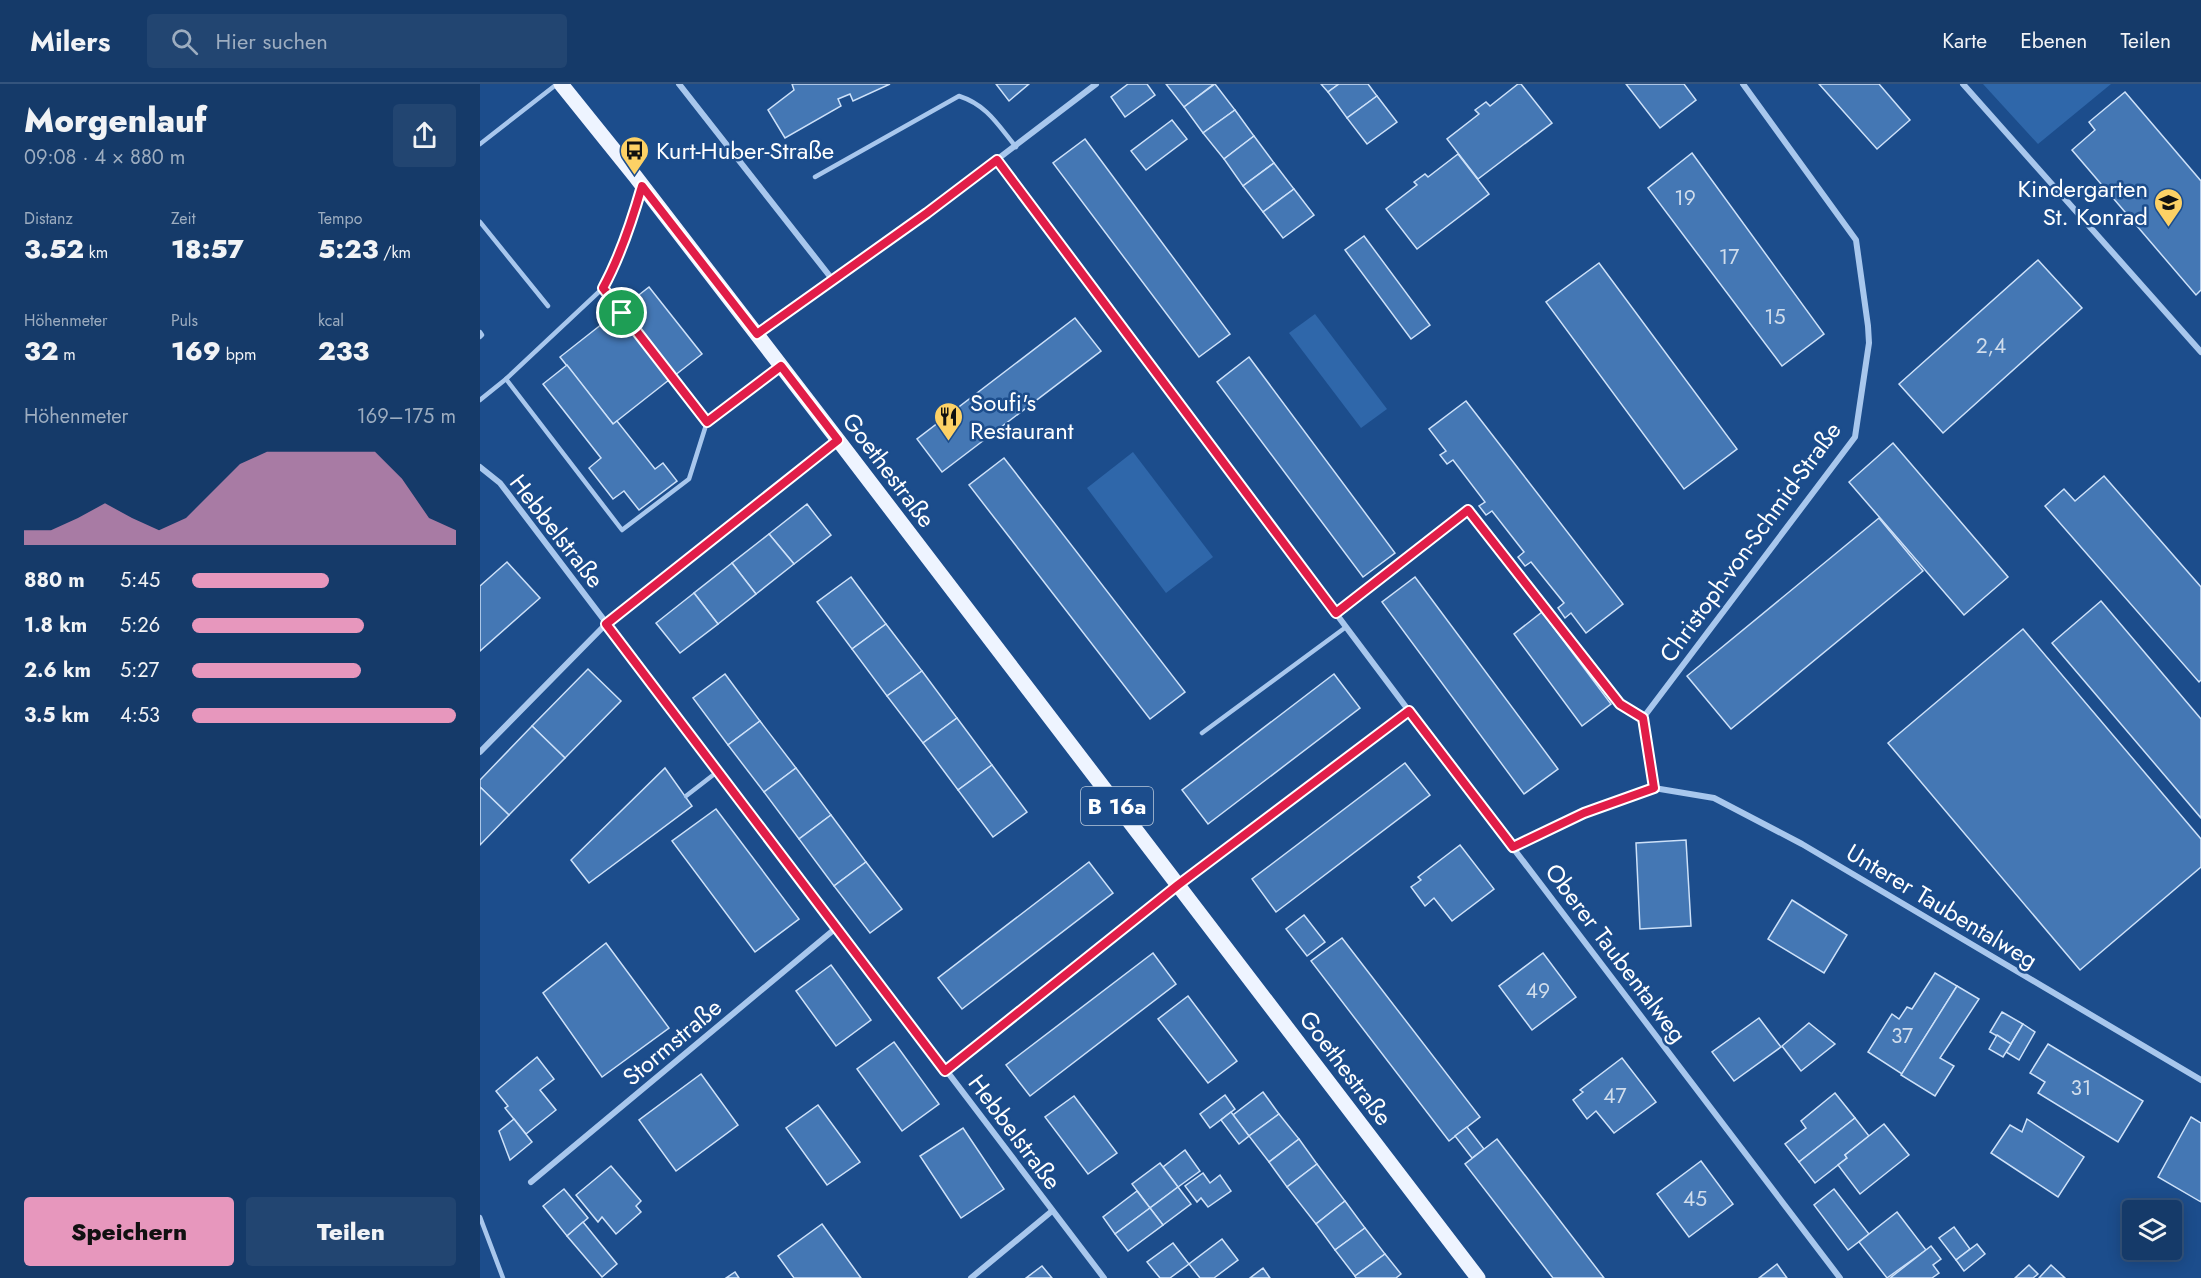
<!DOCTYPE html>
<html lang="de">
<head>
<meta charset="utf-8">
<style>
  body { margin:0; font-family:Jost,sans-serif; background:#224571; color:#f1f3f6; height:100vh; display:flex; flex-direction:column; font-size:22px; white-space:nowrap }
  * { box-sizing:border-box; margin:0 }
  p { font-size:20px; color:#9dadc0 }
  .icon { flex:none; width:33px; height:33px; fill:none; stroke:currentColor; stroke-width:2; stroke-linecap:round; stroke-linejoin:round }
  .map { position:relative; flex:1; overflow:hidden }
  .panel { display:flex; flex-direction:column; background:#153a69; width:480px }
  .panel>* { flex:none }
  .fabs { position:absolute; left:1642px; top:1116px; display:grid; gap:12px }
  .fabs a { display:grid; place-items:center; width:60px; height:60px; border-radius:6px; background:#153a69; box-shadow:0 3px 15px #0003,0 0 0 2px #34547d; font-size:30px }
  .pin { position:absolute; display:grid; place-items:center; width:51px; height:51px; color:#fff; margin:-26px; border:3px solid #fff; border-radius:50%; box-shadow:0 2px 6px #0007 }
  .round { display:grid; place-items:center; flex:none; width:63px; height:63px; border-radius:6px; background:#224571 }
  .head { display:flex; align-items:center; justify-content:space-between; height:102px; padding:0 24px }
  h1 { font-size:33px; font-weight:800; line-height:45px }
  .metrics { display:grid; grid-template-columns:repeat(3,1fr); gap:9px; height:102px; padding:6px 24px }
  .metrics div { display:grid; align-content:center }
  .metrics b { font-size:26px; font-weight:800 }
  .metrics small { font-size:16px; font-weight:400 }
  .metrics p { font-size:16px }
  .chart { height:168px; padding:12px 24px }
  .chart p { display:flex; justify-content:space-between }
  .chart svg { width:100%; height:108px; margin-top:6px; fill:#e797bd; opacity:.7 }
  .primary-button { display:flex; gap:12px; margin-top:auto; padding:12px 24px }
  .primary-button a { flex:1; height:69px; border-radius:6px; background:#e797bd; color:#111; font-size:24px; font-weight:800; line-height:69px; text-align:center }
  .primary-button a+a { background:#224571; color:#f1f3f6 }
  ul { padding:0 24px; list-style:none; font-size:20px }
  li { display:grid; grid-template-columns:96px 72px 1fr; align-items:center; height:45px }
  li i { height:15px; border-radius:8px; background:#e797bd }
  header { display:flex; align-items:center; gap:36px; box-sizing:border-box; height:84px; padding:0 30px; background:#153a69; border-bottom:2px solid #34547d }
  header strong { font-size:28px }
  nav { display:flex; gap:33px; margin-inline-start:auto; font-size:21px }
  .search { width:420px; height:54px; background:#224571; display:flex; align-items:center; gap:15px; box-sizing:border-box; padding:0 21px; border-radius:6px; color:#9dadc0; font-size:22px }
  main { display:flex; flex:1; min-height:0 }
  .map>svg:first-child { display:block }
  .green { fill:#2f67aa }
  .building { fill:#4477b4; stroke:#cde1f9; stroke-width:1.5 }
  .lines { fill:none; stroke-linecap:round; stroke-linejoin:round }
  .service { stroke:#a8c7ed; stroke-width:4.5 }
  .minor { stroke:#a8c7ed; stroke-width:6 }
  .primary { stroke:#eef4ff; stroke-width:15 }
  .route-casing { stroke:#fff; stroke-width:12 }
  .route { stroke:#e11d48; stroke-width:8 }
  .labels { text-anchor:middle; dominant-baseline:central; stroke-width:5; stroke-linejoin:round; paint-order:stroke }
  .number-label { font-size:21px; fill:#d0ddec }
  .shield { fill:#1c4d8c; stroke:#bbcadc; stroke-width:1.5 }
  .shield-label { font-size:22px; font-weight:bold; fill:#fff }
  .poi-label { font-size:24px; fill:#fff; stroke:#1c4d8c; text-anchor:start }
  .street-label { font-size:24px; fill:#fff; stroke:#1c4d8c }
</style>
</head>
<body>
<header>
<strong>Milers</strong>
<div class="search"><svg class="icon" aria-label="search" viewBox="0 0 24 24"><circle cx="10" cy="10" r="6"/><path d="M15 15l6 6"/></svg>Hier suchen</div>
<nav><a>Karte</a><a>Ebenen</a><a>Teilen</a></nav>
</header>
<main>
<section class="panel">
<div class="head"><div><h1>Morgenlauf</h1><p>09:08 · 4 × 880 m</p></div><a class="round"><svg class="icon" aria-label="share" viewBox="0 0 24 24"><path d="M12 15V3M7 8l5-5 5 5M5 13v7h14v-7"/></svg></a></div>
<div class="metrics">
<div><p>Distanz</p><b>3.52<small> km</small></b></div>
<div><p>Zeit</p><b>18:57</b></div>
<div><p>Tempo</p><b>5:23<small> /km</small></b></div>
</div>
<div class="metrics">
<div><p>Höhenmeter</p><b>32<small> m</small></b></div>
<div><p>Puls</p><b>169<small> bpm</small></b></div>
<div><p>kcal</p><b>233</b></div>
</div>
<div class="chart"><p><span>Höhenmeter</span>169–175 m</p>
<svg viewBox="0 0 160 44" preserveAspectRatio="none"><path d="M0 44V38L10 38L20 33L30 27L40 33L50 38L60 33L70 22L80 11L90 6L100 6L110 6L120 6L130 6L140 17L150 33L160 38V44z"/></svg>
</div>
<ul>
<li><b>880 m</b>5:45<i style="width:52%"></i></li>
<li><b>1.8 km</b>5:26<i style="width:65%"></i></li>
<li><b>2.6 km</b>5:27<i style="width:64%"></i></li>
<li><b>3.5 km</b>4:53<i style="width:100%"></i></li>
</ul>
<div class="primary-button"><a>Speichern</a><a>Teilen</a></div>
</section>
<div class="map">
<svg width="1721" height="1194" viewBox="0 0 1721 1194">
  <rect width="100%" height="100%" fill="#1c4d8c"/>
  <g class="green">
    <polygon points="1503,0 1631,0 1558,60"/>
    <polygon points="835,230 907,325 881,344 809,249"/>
    <polygon points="653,368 733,473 686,509 607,404"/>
  </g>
  <g class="building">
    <polygon points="312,0 410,0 373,17 370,10 358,15 361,22 305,54 288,26 314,6"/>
    <polygon points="516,0 549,0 529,17"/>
    <polygon points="648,0 667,0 675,11 645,33 631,13"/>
    <polygon points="686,0 734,0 704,23"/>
    <polygon points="735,0 755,26 723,49 704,23"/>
    <polygon points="841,0 859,0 848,8"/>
    <polygon points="859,0 888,0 897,12 867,34 848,8"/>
    <polygon points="1038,0 1041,0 1072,39 998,95 967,55 999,30 995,26 1006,18 1010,22"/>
    <polygon points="1146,0 1204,0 1216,16 1180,44"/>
    <polygon points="1339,0 1399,0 1430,36 1397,65"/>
    <polygon points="1645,8 1721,97 1721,206 1716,211 1592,66 1615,46 1609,38"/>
    <polygon points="897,12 917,38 887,60 867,34"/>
    <polygon points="755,26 774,52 744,75 723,49"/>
    <polygon points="692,36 707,55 666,86 651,67"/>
    <polygon points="774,52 794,79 763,102 744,75"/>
    <polygon points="605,55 750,250 719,273 573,79"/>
    <polygon points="1212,69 1344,250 1302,282 1168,104"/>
    <polygon points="978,70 1009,110 937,165 906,125 937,101 934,98 945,90 948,93"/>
    <polygon points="794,79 814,105 783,128 763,102"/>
    <polygon points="814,105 834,131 803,154 783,128"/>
    <polygon points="884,152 950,241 931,255 865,166"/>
    <polygon points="1558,176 1602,224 1463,349 1419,300"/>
    <polygon points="1119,179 1257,365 1204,405 1066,218"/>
    <polygon points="169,203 222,270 133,340 80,273"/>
    <polygon points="595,234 621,267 462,388 437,355"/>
    <polygon points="769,273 915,469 883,493 737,298"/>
    <polygon points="87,281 133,340 137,337 175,385 183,379 197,397 159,426 144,407 133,415 109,384 121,374 63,300"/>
    <polygon points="986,317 1143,520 1106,549 1091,529 1085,534 1078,524 1084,519 1051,478 1045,482 1038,473 1044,468 1012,427 1006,431 999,422 1005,418 973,376 967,380 960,371 966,367 949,345"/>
    <polygon points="1413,359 1528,493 1484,531 1369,398"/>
    <polygon points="524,374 705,608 670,635 489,401"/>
    <polygon points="1624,392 1721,503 1721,596 1719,598 1565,422 1584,405 1595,417"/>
    <polygon points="327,420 351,451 314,480 289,450"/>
    <polygon points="1399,434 1443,487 1251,645 1207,592"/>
    <polygon points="289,450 314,480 276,510 252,479"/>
    <polygon points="27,478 60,514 0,567 0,502"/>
    <polygon points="252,479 276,510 238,540 214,509"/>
    <polygon points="371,493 406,540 372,565 337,518"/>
    <polygon points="935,493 1078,685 1044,710 902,518"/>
    <polygon points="214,509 238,540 200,569 176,539"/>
    <polygon points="1621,517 1721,635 1721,734 1572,559"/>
    <polygon points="1062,528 1131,620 1102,642 1034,550"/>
    <polygon points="406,540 442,587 407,612 372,565"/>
    <polygon points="1543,545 1721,755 1721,783 1600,886 1408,659"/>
    <polygon points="108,585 141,617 85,674 52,642"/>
    <polygon points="442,587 477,634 443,659 407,612"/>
    <polygon points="245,590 280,637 248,661 213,614"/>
    <polygon points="854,590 880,624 728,740 702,706"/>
    <polygon points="477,634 512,681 478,706 443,659"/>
    <polygon points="280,637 316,684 284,708 248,661"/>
    <polygon points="52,642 85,674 29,731 0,703 0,696"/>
    <polygon points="925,679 950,711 796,828 772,795"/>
    <polygon points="512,681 547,728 513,753 478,706"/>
    <polygon points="185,684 212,722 109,799 91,776"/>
    <polygon points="316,684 351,731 319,755 284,708"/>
    <polygon points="0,703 29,731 0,761"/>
    <polygon points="236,725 319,835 275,868 192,757"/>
    <polygon points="351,731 386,778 354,802 319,755"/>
    <polygon points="1206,756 1211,842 1160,845 1156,759"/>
    <polygon points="980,761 1014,805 972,837 954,814 945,822 931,803 941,796 938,793"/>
    <polygon points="386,778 422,825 390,849 354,802"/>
    <polygon points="609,778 633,809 482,925 458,894"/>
    <polygon points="1312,816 1367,851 1344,889 1288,855"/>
    <polygon points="824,831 845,858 827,872 806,845"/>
    <polygon points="862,854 1000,1033 969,1057 831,877"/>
    <polygon points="126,859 189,944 122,993 63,909"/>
    <polygon points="673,869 696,900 550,1012 526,981"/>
    <polygon points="1063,869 1096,913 1052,946 1019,902"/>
    <polygon points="351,881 391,936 356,962 316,907"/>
    <polygon points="1455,889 1477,902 1422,990 1388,968 1412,930 1419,935 1427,923 1432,925"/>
    <polygon points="1477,902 1499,915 1460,974 1474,982 1455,1012 1421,991"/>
    <polygon points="708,912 757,977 728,999 678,935"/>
    <polygon points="1522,928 1543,940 1531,960 1510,948"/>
    <polygon points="1279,934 1301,963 1254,997 1232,968"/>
    <polygon points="1329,939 1355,960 1321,987 1302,962"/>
    <polygon points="1543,940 1555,948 1539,976 1526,968"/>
    <polygon points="1517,951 1531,960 1523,973 1509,965"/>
    <polygon points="414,958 459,1020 422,1047 377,985"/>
    <polygon points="1568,960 1663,1017 1638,1058 1558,1009 1565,998 1550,989"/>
    <polygon points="57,973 74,995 60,1006 76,1026 46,1050 25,1024 28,1022 16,1007"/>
    <polygon points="1142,974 1176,1018 1134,1049 1116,1027 1107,1035 1093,1016 1103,1008 1100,1006"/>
    <polygon points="221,990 258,1041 196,1087 159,1036"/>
    <polygon points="783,1008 799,1030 769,1052 753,1031"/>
    <polygon points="1355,1009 1375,1034 1319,1078 1305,1060 1326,1044 1321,1037"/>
    <polygon points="745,1011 755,1025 730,1044 720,1030"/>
    <polygon points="594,1012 637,1069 608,1090 565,1033"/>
    <polygon points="338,1021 380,1078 347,1101 306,1044"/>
    <polygon points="751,1028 769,1052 759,1060 741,1036"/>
    <polygon points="799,1030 819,1055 789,1078 769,1052"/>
    <polygon points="1711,1033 1721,1039 1721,1118 1678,1093"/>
    <polygon points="1375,1034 1389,1052 1365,1071 1367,1074 1335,1099 1319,1078"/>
    <polygon points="34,1035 52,1058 30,1076 19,1047"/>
    <polygon points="1547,1035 1604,1073 1578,1113 1511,1069 1530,1041 1542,1048"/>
    <polygon points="1404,1040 1429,1071 1380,1110 1358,1081 1367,1074 1365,1071"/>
    <polygon points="987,1043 1004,1065 992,1074 975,1052"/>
    <polygon points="483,1044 524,1105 481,1134 440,1072"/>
    <polygon points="819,1055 837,1080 807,1103 789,1078"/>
    <polygon points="1017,1055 1124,1194 1073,1194 985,1080"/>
    <polygon points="705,1066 720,1087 698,1103 683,1083"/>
    <polygon points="1221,1077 1253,1120 1209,1153 1177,1110"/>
    <polygon points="680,1079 698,1103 670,1124 652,1100"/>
    <polygon points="837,1080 865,1117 836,1140 807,1103"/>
    <polygon points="131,1082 161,1117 156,1122 161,1128 136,1150 122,1133 118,1138 96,1111"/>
    <polygon points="723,1089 730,1099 740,1091 751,1107 728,1123 721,1114 717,1118 705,1102"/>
    <polygon points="698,1103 711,1120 683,1141 670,1124"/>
    <polygon points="84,1105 108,1134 87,1152 63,1122"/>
    <polygon points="1354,1105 1389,1150 1368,1166 1334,1121"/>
    <polygon points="657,1107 670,1124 635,1150 623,1133"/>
    <polygon points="865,1117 885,1144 855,1166 836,1140"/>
    <polygon points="670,1124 683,1141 648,1167 635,1150"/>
    <polygon points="1417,1128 1446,1166 1407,1194 1379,1158"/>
    <polygon points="103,1138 137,1180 122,1193 87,1152"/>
    <polygon points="342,1140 381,1194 314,1194 298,1172"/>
    <polygon points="1474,1143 1490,1165 1476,1176 1459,1154"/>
    <polygon points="885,1144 905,1170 875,1192 855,1166"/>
    <polygon points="742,1155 758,1176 734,1194 720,1194 709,1180"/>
    <polygon points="693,1159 709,1180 690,1194 680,1194 667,1178"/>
    <polygon points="1497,1160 1505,1170 1484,1187 1476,1176"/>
    <polygon points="1451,1162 1461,1175 1453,1181 1459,1189 1452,1194 1410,1194"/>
    <polygon points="905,1170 921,1190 916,1194 876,1194 875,1192"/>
    <polygon points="1297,1180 1307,1194 1279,1194"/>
    <polygon points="1549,1181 1558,1190 1553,1194 1535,1194"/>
    <polygon points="1571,1181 1585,1194 1559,1194"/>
    <polygon points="562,1182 572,1194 546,1194"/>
    <polygon points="783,1184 790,1194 770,1194"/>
    <polygon points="255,1188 259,1194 246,1194"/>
  </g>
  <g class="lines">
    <g class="service">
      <polyline points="0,60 77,0"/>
      <path d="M335,93l144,-81c28,9 39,29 57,51"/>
      <polyline points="0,138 68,222"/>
      <polyline points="123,204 227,338"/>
      <polyline points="0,248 2,251 0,253"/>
      <polyline points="26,295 142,446 209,395 227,338 298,284"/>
      <polyline points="0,316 26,295 123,204 135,182 150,142 161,104"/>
      <polyline points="856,529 989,426 1140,620 1163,634"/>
      <polyline points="722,649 866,543"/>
      <polyline points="206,712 237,688"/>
      <polyline points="0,1133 23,1194"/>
    </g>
    <g class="minor">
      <polyline points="199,0 352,195"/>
      <polyline points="1483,0 1721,268"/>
      <polyline points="517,77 929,627 1360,1194"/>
      <polyline points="277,250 447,129 616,0"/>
      <polyline points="0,383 20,399 624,1194"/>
      <polyline points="0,668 126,540 358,356"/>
      <polyline points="1174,704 1234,714 1322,760 1721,996"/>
      <polyline points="1033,763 1104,729 1174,704 1163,634 1375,353 1389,259 1388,242 1376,156 1263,0"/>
      <polyline points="465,987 698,801 929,627"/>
      <polyline points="51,1098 356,844"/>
      <polyline points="491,1194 572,1127"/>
    </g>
    <polyline class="primary" points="81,0 155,92 358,356 998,1194"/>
  </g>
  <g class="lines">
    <defs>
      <path id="route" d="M517,76l339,453 132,-103 152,194 23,14 11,70 -70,25 -71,34 -104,-136 -231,174 -233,186 -339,-447 232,-184 -57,-74 -74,56 -104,-134c18,-33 29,-67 39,-102l115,148 170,-121z"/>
    </defs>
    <use href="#route" class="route-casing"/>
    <use href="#route" class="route"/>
  </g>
  <defs>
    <symbol id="bus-pin" viewBox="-11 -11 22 30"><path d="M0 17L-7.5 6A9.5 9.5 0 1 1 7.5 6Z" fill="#fdd165" stroke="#1c4d8c"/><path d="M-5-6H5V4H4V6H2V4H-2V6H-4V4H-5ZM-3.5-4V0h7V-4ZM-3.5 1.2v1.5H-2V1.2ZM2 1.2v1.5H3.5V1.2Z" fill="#111"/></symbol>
    <symbol id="school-pin" viewBox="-11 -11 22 30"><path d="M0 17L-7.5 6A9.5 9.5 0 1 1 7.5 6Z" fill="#fdd165" stroke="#1c4d8c"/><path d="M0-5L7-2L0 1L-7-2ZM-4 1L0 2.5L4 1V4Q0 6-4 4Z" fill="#111"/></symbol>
    <symbol id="restaurant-pin" viewBox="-11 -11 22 30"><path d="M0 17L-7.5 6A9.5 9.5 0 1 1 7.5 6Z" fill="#fdd165" stroke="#1c4d8c"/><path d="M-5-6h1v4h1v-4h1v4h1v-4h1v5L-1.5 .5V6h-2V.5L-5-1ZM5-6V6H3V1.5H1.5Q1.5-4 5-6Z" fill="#111"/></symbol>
  </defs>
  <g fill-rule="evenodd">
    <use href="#bus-pin" x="138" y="50" width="33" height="45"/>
    <use href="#school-pin" x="1672" y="102" width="33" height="45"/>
    <use href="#restaurant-pin" x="452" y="316" width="33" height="45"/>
  </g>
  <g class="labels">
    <g class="number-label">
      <text x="1205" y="114">19</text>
      <text x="1249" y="173">17</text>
      <text x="1295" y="233">15</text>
      <text x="1511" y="262">2,4</text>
      <text x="1058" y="907">49</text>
      <text x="1422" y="952">37</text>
      <text x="1601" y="1004">31</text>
      <text x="1135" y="1012">47</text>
      <text x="1215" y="1115">45</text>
    </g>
    <rect class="shield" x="601" y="703" width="72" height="38" rx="4.5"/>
    <g class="shield-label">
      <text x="637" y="722">B 16a</text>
    </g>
    <g class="poi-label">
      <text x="176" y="66">Kurt-Huber-Straße</text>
      <text x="1668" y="104" text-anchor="end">Kindergarten<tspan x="1668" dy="28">St. Konrad</tspan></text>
      <text x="490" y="318">Soufi's<tspan x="490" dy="28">Restaurant</tspan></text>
    </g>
    <g class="street-label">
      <text transform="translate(409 386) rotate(53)">Goethestraße</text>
      <text transform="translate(77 447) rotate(52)">Hebbelstraße</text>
      <text transform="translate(1270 458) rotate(-54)">Christoph-von-Schmid-Straße</text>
      <text transform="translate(1462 822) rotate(31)">Unterer Taubentalweg</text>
      <text transform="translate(1136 869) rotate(53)">Oberer Taubentalweg</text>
      <text transform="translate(192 958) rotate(-40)">Stormstraße</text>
      <text transform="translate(866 984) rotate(53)">Goethestraße</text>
      <text transform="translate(535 1048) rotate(53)">Hebbelstraße</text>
    </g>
  </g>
</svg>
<div class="fabs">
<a><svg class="icon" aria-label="layers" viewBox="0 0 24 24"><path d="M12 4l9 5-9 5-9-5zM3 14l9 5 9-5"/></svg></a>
</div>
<div class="pin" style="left:142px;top:229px;background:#1e9e55"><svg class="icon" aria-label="arrive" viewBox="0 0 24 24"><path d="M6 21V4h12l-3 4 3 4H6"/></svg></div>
</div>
</main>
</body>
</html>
